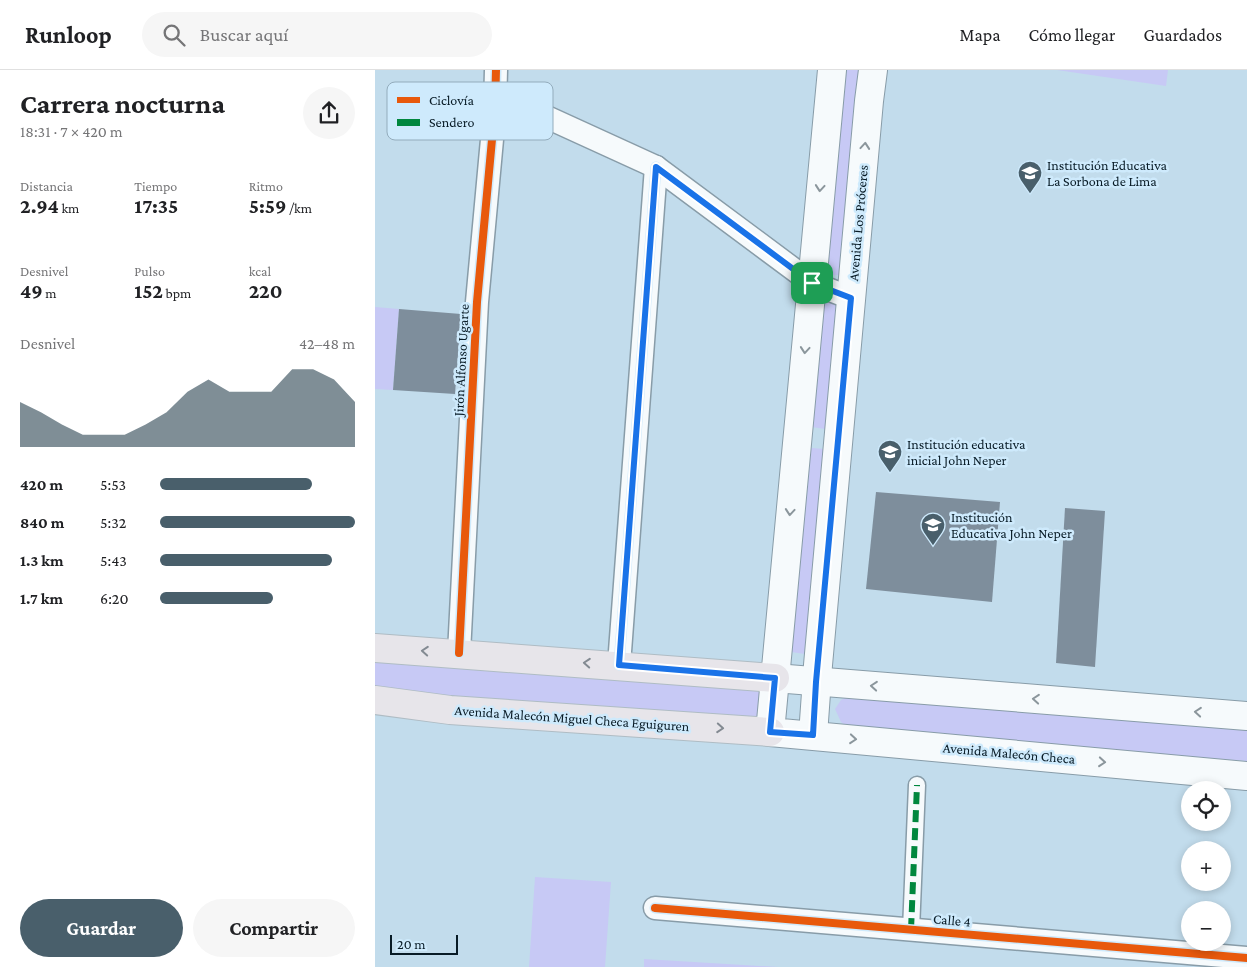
<!DOCTYPE html>
<html lang="es">
<head>
<meta charset="utf-8">
<style>
  body { margin:0; font-family:"Crimson Pro",serif; background:#f6f6f6; color:#202124; height:100vh; display:flex; flex-direction:column; font-size:19px; white-space:nowrap }
  * { box-sizing:border-box; margin:0 }
  p { font-size:16px; color:#757577 }
  .icon { flex:none; width:28px; height:28px; fill:none; stroke:currentColor; stroke-width:2; stroke-linecap:round; stroke-linejoin:round }
  .map { position:relative; flex:1; overflow:hidden }
  .panel { display:flex; flex-direction:column; background:#fff; width:375px }
  .panel>* { flex:none }
  .buttons { position:absolute; left:806px; top:711px; display:grid; gap:10px }
  .buttons a { display:grid; place-items:center; width:50px; height:50px; border-radius:50%; background:#fff; box-shadow:0 2px 8px #0003; font-size:25px }
  .scale { position:absolute; left:15px; bottom:12px; width:68px; box-sizing:border-box; padding-left:5px; border:2px solid #081b26; border-top:0; font-size:14px; line-height:18px; white-space:nowrap; color:#081b26; -webkit-text-stroke:4px #ceeafc; paint-order:stroke }
  .pin { position:absolute; display:grid; place-items:center; width:42px; height:42px; color:#fff; margin:-21px; border-radius:10px; box-shadow:0 2px 8px #0006 }
  .round { display:grid; place-items:center; flex:none; width:52px; height:52px; border-radius:26px; background:#f6f6f6 }
  .head { display:flex; align-items:center; justify-content:space-between; height:85px; padding:0 20px }
  h1 { font-size:28px; font-weight:700; line-height:38px }
  .figures { display:grid; grid-template-columns:repeat(3,1fr); gap:8px; height:85px; padding:5px 20px }
  .figures div { display:grid; align-content:center }
  .figures b { font-size:21px; font-weight:700 }
  .figures small { font-size:14px; font-weight:400 }
  .figures p { font-size:14px }
  .chart { height:140px; padding:10px 20px }
  .chart p { display:flex; justify-content:space-between }
  .chart svg { width:100%; height:90px; margin-top:5px; fill:#495f6b; opacity:.7 }
  .action { display:flex; gap:10px; margin-top:auto; padding:10px 20px }
  .action a { flex:1; height:58px; border-radius:30px; background:#495f6b; color:#fff; font-size:20px; font-weight:700; line-height:58px; text-align:center }
  .action a+a { background:#f6f6f6; color:#202124 }
  ul { padding:0 20px; list-style:none; font-size:16px }
  li { display:grid; grid-template-columns:80px 60px 1fr; align-items:center; height:38px }
  li i { height:12px; border-radius:6px; background:#495f6b }
  header { display:flex; align-items:center; gap:30px; box-sizing:border-box; height:70px; padding:0 25px; background:#fff; border-bottom:1px solid #e0e0e0 }
  header strong { font-size:24px }
  nav { display:flex; gap:28px; margin-inline-start:auto; font-size:18px }
  .search { width:350px; height:45px; background:#f6f6f6; display:flex; align-items:center; gap:12px; box-sizing:border-box; padding:0 18px; border-radius:28px; color:#757577; font-size:19px }
  main { display:flex; flex:1; min-height:0 }
  .map>svg:first-child { display:block }
  .green { fill:#c7c9f5 }
  .building { fill:#7e8e9c }
  .lines { fill:none; stroke-linecap:round; stroke-linejoin:round }
  .pedestrian-casing { stroke:#889ca8; stroke-width:19 }
  .minor-casing { stroke:#889ca8; stroke-width:25 }
  .secondary-casing { stroke:#889ca8; stroke-width:30 }
  .primary-casing { stroke:#afbcc4; stroke-width:30 }
  .pedestrian { stroke:#f6fafc; stroke-width:16 }
  .minor { stroke:#f6fafc; stroke-width:22 }
  .secondary { stroke:#f6fafc; stroke-width:28 }
  .primary { stroke:#e7e5ea; stroke-width:28 }
  .quiet { stroke:#00873e; stroke-width:6; stroke-dasharray:12 6; stroke-linecap:butt }
  .cycleway-casing { stroke:#ceeafc; stroke-width:11 }
  .cycleway { stroke:#e8590c; stroke-width:8 }
  .oneway { stroke:#8b969c }
  .oneway2 { stroke:#838a92 }
  .route-casing { stroke:#fff; stroke-width:10 }
  .route { stroke:#1a73e8; stroke-width:6 }
  .labels { text-anchor:middle; dominant-baseline:central; stroke-width:5; stroke-linejoin:round; paint-order:stroke }
  .poi-label { font-size:14px; fill:#081b26; stroke:#ceeafc; text-anchor:start }
  .street-label { font-size:14px; fill:#081b26; stroke:#ceeafc }
  .key { fill:#ceeafc; stroke:#93acbc; stroke-width:1 }
  .key-label { font-size:14px; fill:#081b26 }
</style>
</head>
<body>
<header>
<strong>Runloop</strong>
<div class="search"><svg class="icon" aria-label="search" viewBox="0 0 24 24"><circle cx="10" cy="10" r="6"/><path d="M15 15l6 6"/></svg>Buscar aquí</div>
<nav><a>Mapa</a><a>Cómo llegar</a><a>Guardados</a></nav>
</header>
<main>
<section class="panel">
<div class="head"><div><h1>Carrera nocturna</h1><p>18:31 · 7 × 420 m</p></div><a class="round"><svg class="icon" aria-label="share" viewBox="0 0 24 24"><path d="M12 15V3M7 8l5-5 5 5M5 13v7h14v-7"/></svg></a></div>
<div class="figures">
<div><p>Distancia</p><b>2.94<small> km</small></b></div>
<div><p>Tiempo</p><b>17:35</b></div>
<div><p>Ritmo</p><b>5:59<small> /km</small></b></div>
</div>
<div class="figures">
<div><p>Desnivel</p><b>49<small> m</small></b></div>
<div><p>Pulso</p><b>152<small> bpm</small></b></div>
<div><p>kcal</p><b>220</b></div>
</div>
<div class="chart"><p><span>Desnivel</span>42–48 m</p>
<svg viewBox="0 0 160 44" preserveAspectRatio="none"><path d="M0 44V22L10 27L20 33L30 38L40 38L50 38L60 33L70 27L80 17L90 11L100 17L110 17L120 17L130 6L140 6L150 11L160 22V44z"/></svg>
</div>
<ul>
<li><b>420 m</b>5:53<i style="width:78%"></i></li>
<li><b>840 m</b>5:32<i style="width:100%"></i></li>
<li><b>1.3 km</b>5:43<i style="width:88%"></i></li>
<li><b>1.7 km</b>6:20<i style="width:58%"></i></li>
</ul>
<div class="action"><a>Guardar</a><a>Compartir</a></div>
</section>
<div class="map">
<svg width="872" height="897" viewBox="0 0 872 897">
  <rect width="100%" height="100%" fill="#c2dcec"/>
  <g class="green">
    <polygon points="468,0 490,0 465,205 454,205 451,199"/>
    <polygon points="682,0 793,0 791,16"/>
    <polygon points="450,233 464,234 457,355 450,359 437,357 445,235"/>
    <polygon points="0,237 24,239 18,320 0,319"/>
    <polygon points="437,378 449,379 430,584 416,582 432,384"/>
    <polygon points="0,588 381,617 388,629 384,648 59,626 0,617"/>
    <polygon points="478,624 872,656 872,691 477,661 466,652 460,639 466,630"/>
    <polygon points="160,807 236,812 230,897 154,897"/>
    <polygon points="269,889 403,897 269,897"/>
  </g>
  <g class="building">
    <polygon points="24,239 86,244 80,324 18,320"/>
    <polygon points="501,422 625,432 617,532 491,519"/>
    <polygon points="690,438 730,441 720,597 681,593"/>
  </g>
  <g class="lines">
    <defs>
      <polyline id="pedestrian" points="536,860 542,715"/>
      <g id="minor">
        <polyline points="120,37 154,39 281,97 437,213 476,228"/>
        <polyline points="84,583 102,232 120,37 121,0"/>
        <polyline points="244,595 281,97"/>
        <polyline points="280,838 872,888"/>
      </g>
      <g id="secondary">
        <polyline points="457,0 395,662 872,706"/>
        <polyline points="400,608 872,646"/>
        <polyline points="438,665 443,595 494,31 498,0"/>
      </g>
      <g id="primary">
        <polyline points="0,578 400,608"/>
        <polyline points="0,630 75,640 395,662"/>
      </g>
    </defs>
    <use href="#pedestrian" class="pedestrian-casing"/>
    <use href="#minor" class="minor-casing"/>
    <use href="#secondary" class="secondary-casing"/>
    <use href="#primary" class="primary-casing"/>
    <use href="#pedestrian" class="pedestrian"/>
    <use href="#minor" class="minor"/>
    <use href="#secondary" class="secondary"/>
    <use href="#primary" class="primary"/>
    <polyline class="quiet" points="536,860 542,715"/>
    <defs>
      <g id="cycleway">
        <polyline points="84,583 102,232 120,37 121,0"/>
        <polyline points="244,595 281,97"/>
        <polyline points="280,838 872,888"/>
      </g>
    </defs>
    <use href="#cycleway" class="cycleway-casing"/>
    <use href="#cycleway" class="cycleway"/>
  </g>
  <defs><path id="oneway-chevron" d="M-2-3.5L2.5 0L-2 3.5" fill="none" stroke-width="1.6" stroke-linecap="round" stroke-linejoin="round" transform="scale(1.25)"/></defs>
  <g class="oneway">
    <use href="#oneway-chevron" transform="translate(490 76) rotate(-85)"/>
    <use href="#oneway-chevron" transform="translate(445 118) rotate(95)"/>
    <use href="#oneway-chevron" transform="translate(430 280) rotate(95)"/>
    <use href="#oneway-chevron" transform="translate(415 442) rotate(95)"/>
    <use href="#oneway-chevron" transform="translate(499 616) rotate(-175)"/>
    <use href="#oneway-chevron" transform="translate(661 629) rotate(-175)"/>
    <use href="#oneway-chevron" transform="translate(823 642) rotate(-175)"/>
    <use href="#oneway-chevron" transform="translate(478 669) rotate(5)"/>
    <use href="#oneway-chevron" transform="translate(727 692) rotate(5)"/>
  </g>
  <g class="oneway2">
    <use href="#oneway-chevron" transform="translate(50 581) rotate(-176)"/>
    <use href="#oneway-chevron" transform="translate(212 593) rotate(-176)"/>
    <use href="#oneway-chevron" transform="translate(345 658) rotate(4)"/>
  </g>
  <g class="lines">
    <defs>
      <polygon id="route" points="281,97 437,213 476,228 441,612 438,665 395,662 400,608 244,595"/>
    </defs>
    <use href="#route" class="route-casing"/>
    <use href="#route" class="route"/>
  </g>
  <defs>
    <symbol id="school-pin" viewBox="-11 -11 22 30"><path d="M0 17L-7.5 6A9.5 9.5 0 1 1 7.5 6Z" fill="#495f6b" stroke="#ceeafc"/><path d="M0-5L7-2L0 1L-7-2ZM-4 1L0 2.5L4 1V4Q0 6-4 4Z" fill="#fff"/></symbol>
  </defs>
  <g fill-rule="evenodd">
    <use href="#school-pin" x="641" y="89" width="28" height="38"/>
    <use href="#school-pin" x="501" y="368" width="28" height="38"/>
    <use href="#school-pin" x="544" y="441" width="28" height="38"/>
  </g>
  <g class="labels">
    <g class="poi-label">
      <text x="672" y="95">Institución Educativa<tspan x="672" dy="16">La Sorbona de Lima</tspan></text>
      <text x="532" y="374">Institución educativa<tspan x="532" dy="16">inicial John Neper</tspan></text>
      <text x="576" y="447">Institución<tspan x="576" dy="16">Educativa John Neper</tspan></text>
    </g>
    <g class="street-label">
      <text transform="translate(483 153) rotate(-85)">Avenida Los Próceres</text>
      <text transform="translate(86 290) rotate(-87)">Jirón Alfonso Ugarte</text>
      <text transform="translate(197 648) rotate(4)">Avenida Malecón Miguel Checa Eguiguren</text>
      <text transform="translate(634 683) rotate(5)">Avenida Malecón Checa</text>
      <text transform="translate(577 850) rotate(5)">Calle 4</text>
    </g>
  </g>
  <rect x="12" y="12" width="166" height="58" rx="8" class="key"/>
  <rect x="22" y="27" width="23" height="6" fill="#e8590c"/>
  <rect x="22" y="49" width="23" height="7" fill="#00873e"/>
  <g class="key-label">
    <text x="54" y="35">Ciclovía</text>
    <text x="54" y="57">Sendero</text>
  </g>
</svg>
<div class="buttons">
<a><svg class="icon" aria-label="locate" viewBox="0 0 24 24"><circle cx="12" cy="12" r="6"/><path d="M12 2v4M12 18v4M2 12h4M18 12h4"/></svg></a>
<a>+</a>
<a>−</a>
</div>
<div class="scale">20 m</div>
<div class="pin" style="left:437px;top:213px;background:#1e9e55"><svg class="icon" aria-label="arrive" viewBox="0 0 24 24"><path d="M6 21V4h12l-3 4 3 4H6"/></svg></div>
</div>
</main>
</body>
</html>
